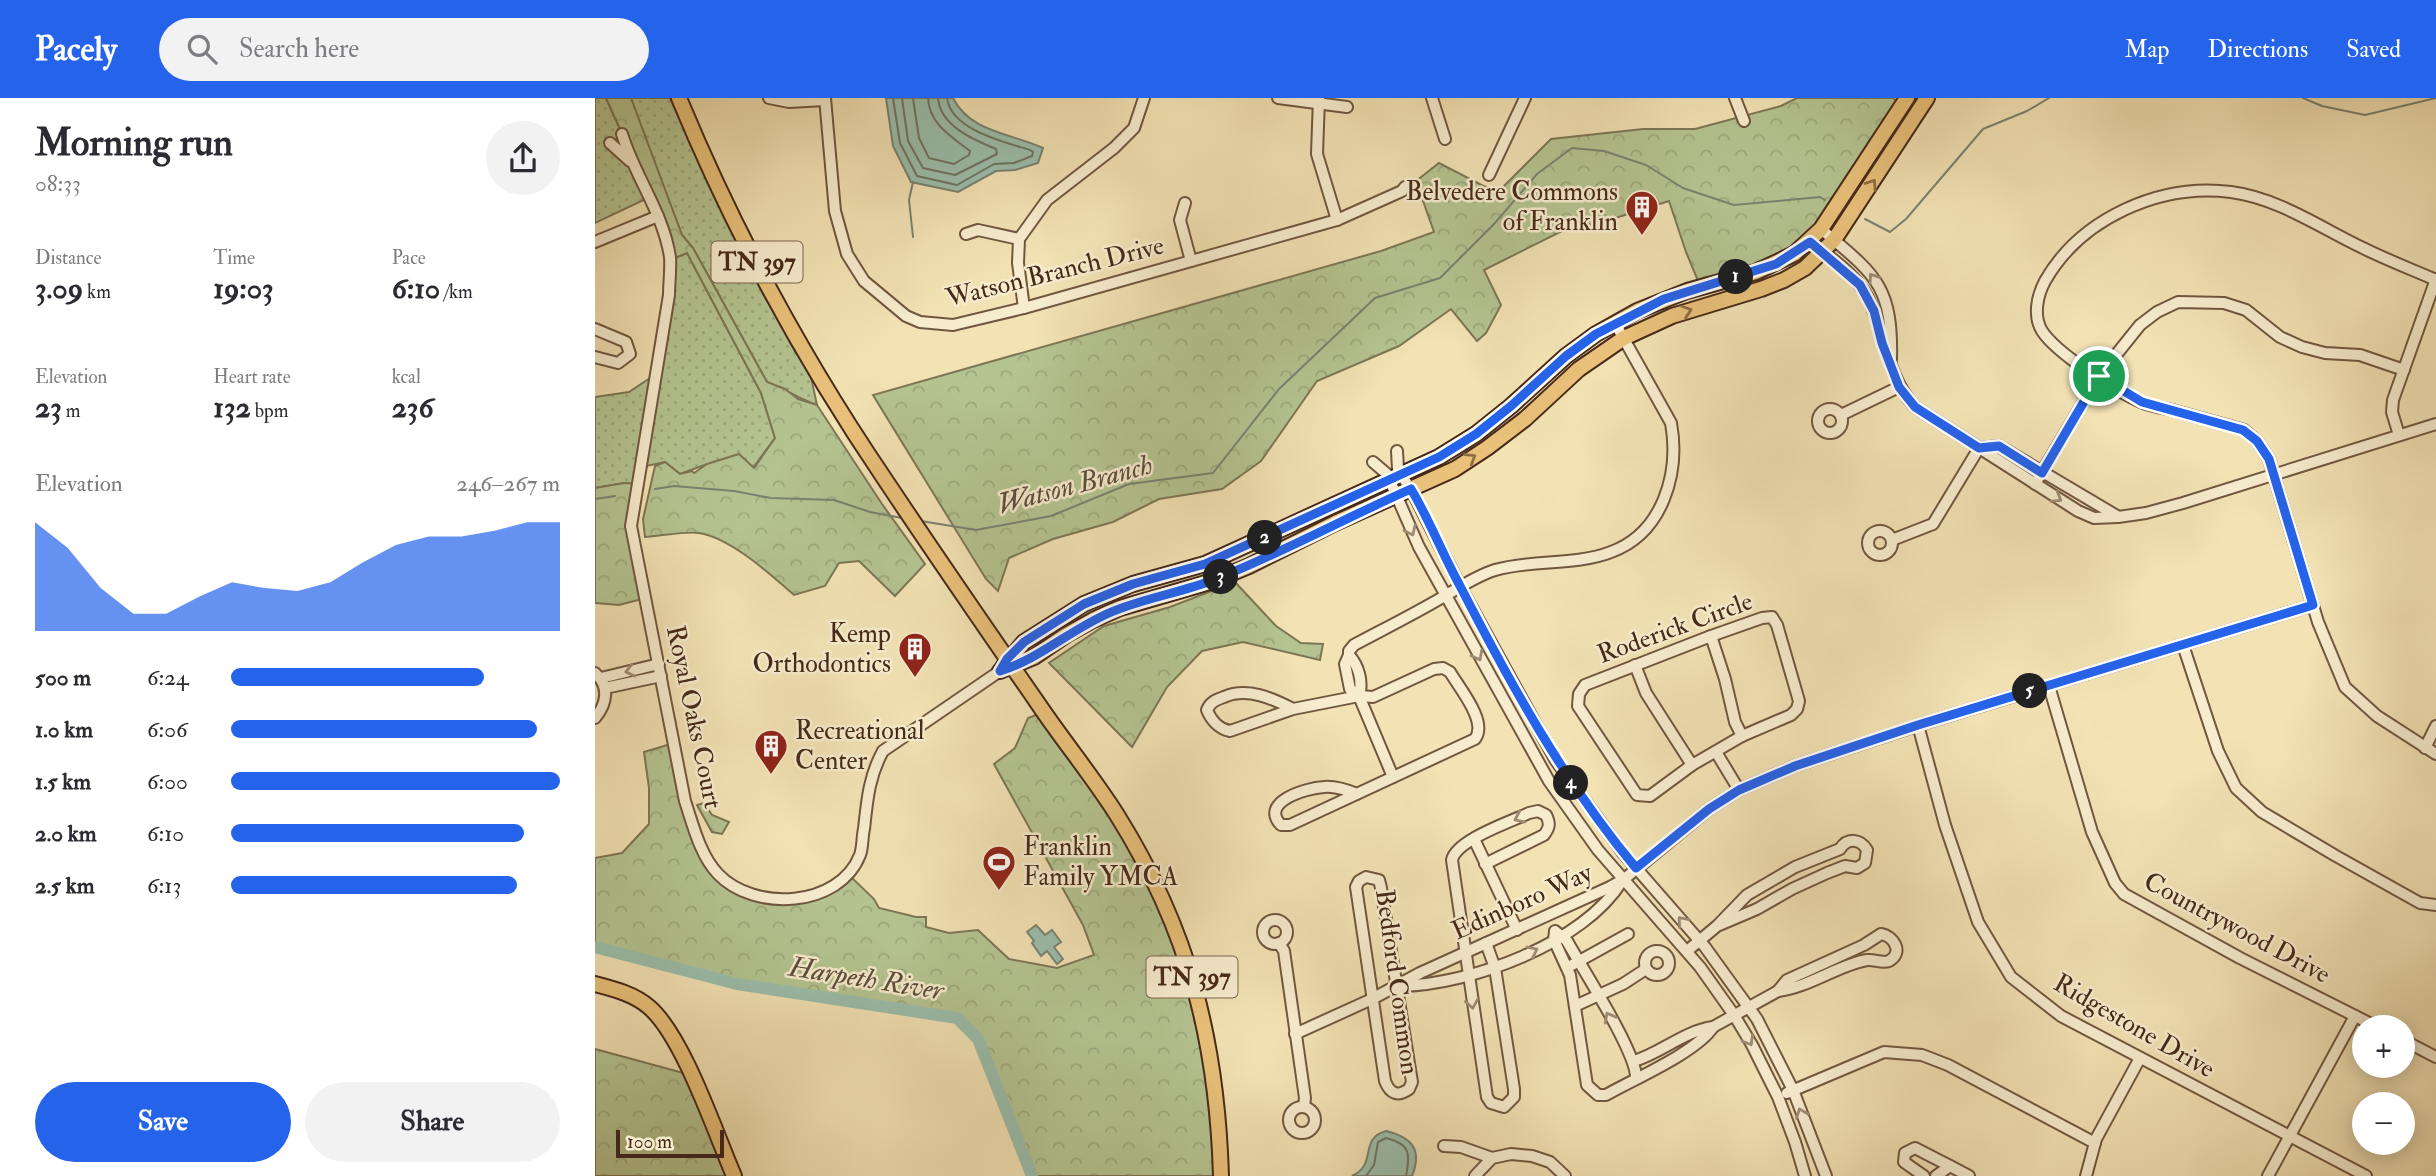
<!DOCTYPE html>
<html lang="en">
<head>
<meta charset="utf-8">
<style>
  body { margin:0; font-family:"IM FELL Double Pica",serif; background:#f2f2f3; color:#2b2b33; height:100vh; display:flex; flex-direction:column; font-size:26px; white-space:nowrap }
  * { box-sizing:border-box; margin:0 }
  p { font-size:23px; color:#7c7c81 }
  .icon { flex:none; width:38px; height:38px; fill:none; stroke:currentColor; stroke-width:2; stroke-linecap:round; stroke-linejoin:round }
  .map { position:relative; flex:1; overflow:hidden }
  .drawer { display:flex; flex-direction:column; background:#fff; width:595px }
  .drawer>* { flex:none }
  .controls { position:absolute; left:1757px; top:917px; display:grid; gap:14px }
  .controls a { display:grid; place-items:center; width:63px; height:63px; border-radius:50%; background:#fff; box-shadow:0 4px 18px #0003; font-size:35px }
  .scale { position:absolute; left:21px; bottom:18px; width:108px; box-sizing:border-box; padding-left:7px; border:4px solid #462919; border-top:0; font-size:19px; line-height:24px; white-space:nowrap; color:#462919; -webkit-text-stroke:5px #f7ecce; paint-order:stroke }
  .pin { position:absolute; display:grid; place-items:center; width:60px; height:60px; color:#fff; margin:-30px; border:4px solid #fff; border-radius:50%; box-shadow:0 2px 7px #0007 }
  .km { position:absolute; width:35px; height:35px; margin:-18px; border-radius:50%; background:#222; color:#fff; font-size:19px; line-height:35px; text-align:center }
  .round { display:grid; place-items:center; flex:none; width:74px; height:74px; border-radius:37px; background:#f2f2f3 }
  .overview { display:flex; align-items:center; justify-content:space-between; height:119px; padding:0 35px }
  h1 { font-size:38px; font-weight:700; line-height:52px }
  .figures { display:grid; grid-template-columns:repeat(3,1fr); gap:10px; height:119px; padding:7px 35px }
  .figures div { display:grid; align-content:center }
  .figures b { font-size:30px; font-weight:700 }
  .figures small { font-size:19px; font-weight:400 }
  .figures p { font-size:19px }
  .chart { height:196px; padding:14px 35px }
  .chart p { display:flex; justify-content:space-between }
  .chart svg { width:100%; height:126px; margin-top:7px; fill:#2563eb; opacity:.7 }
  .button { display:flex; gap:14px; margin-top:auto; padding:14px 35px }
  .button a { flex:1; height:80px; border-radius:42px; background:#2563eb; color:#fff; font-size:28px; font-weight:700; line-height:80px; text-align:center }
  .button a+a { background:#f2f2f3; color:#2b2b33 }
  ul { padding:0 35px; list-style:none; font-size:23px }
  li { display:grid; grid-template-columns:112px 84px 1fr; align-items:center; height:52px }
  li i { height:18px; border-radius:9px; background:#2563eb }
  header { display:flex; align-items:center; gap:42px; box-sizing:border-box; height:98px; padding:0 35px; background:#2563eb; color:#fff }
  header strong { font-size:33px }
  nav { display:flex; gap:38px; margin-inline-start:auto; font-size:24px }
  .search { width:490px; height:63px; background:#f2f2f3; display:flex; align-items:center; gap:18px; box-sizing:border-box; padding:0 24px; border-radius:38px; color:#7c7c81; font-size:26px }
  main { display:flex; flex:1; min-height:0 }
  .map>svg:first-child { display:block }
  .grass { fill:url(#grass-dots); stroke:#7d7655; stroke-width:2 }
  .forest { fill:url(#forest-crowns); stroke:#7d7655; stroke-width:2 }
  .water { fill:#9bbeac; stroke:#798271; stroke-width:2 }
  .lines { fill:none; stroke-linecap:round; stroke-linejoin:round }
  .shore { stroke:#707462; stroke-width:2 }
  .stream { stroke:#798271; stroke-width:2 }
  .river { stroke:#9bbeac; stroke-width:12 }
  .minor-casing { stroke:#715740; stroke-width:14 }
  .major-casing { stroke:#462919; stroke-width:18 }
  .minor { stroke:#f7ecce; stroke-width:10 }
  .major { stroke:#e9c17a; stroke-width:14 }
  .oneway { stroke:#8f6d45 }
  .oneway2 { stroke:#9e8a74 }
  .route-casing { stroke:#fff; stroke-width:14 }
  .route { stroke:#2563eb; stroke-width:9 }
  .labels { text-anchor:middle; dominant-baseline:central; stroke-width:5; stroke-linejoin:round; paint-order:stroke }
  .shield { fill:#f7ecce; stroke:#7b644f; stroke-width:2 }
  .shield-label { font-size:24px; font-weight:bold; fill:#462919 }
  .poi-label { font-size:26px; fill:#462919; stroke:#f7ecce; text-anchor:end }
  .street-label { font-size:26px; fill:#462919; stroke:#f7ecce }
  .water-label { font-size:28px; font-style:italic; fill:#5b4e3e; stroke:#f7ecce }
</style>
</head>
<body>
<header>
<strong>Pacely</strong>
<div class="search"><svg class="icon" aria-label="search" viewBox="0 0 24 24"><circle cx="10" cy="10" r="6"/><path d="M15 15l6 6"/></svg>Search here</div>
<nav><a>Map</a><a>Directions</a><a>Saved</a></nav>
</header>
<main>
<section class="drawer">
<div class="overview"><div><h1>Morning run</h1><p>08:33</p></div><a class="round"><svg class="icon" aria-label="share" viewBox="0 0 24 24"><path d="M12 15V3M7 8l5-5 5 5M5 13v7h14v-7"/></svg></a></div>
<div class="figures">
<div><p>Distance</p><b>3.09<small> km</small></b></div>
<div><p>Time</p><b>19:03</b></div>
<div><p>Pace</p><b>6:10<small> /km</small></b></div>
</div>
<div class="figures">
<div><p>Elevation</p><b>23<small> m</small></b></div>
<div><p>Heart rate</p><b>132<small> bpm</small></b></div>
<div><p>kcal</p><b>236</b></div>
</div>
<div class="chart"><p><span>Elevation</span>246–267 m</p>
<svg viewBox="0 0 160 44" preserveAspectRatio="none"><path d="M0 44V6L10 15L20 29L30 38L40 38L50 32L60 27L70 29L80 30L90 27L100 20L110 14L120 11L130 11L140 9L150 6L160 6V44z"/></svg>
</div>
<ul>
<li><b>500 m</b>6:24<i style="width:77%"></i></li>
<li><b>1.0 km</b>6:06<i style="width:93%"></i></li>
<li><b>1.5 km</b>6:00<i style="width:100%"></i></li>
<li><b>2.0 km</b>6:10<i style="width:89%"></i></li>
<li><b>2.5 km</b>6:13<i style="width:87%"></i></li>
</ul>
<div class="button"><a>Save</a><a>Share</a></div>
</section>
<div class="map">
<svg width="1841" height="1078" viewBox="0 0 1841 1078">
  <defs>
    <pattern id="grass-dots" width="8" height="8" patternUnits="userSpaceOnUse" patternTransform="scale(1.75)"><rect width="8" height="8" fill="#b4c491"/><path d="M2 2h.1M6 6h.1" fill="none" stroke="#9ca87c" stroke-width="1.8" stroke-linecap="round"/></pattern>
    <pattern id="forest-crowns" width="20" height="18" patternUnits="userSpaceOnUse" patternTransform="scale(1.75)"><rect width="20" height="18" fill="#b4c491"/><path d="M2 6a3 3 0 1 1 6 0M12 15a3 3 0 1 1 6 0" fill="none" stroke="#9ca87c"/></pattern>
  </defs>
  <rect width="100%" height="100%" fill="#f2e2b4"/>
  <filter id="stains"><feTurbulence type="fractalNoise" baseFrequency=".00286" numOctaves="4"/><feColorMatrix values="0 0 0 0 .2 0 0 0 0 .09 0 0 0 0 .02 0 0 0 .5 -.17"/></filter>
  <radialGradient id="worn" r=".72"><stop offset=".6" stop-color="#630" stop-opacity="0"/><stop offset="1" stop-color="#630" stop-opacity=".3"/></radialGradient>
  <g class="grass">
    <polygon points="0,0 11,0 55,99 0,125"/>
    <path d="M34,0h41l44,98 43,84 54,97 6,28c-18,-6 -32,-16 -50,-23l-74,-134 -11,-13z"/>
    <polygon points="92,155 166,295 180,340 158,370 112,366 85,376 70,364 46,369 43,386 29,385 0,390 0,299 34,294 61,276 75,162"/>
  </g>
  <g class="forest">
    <path d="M11,0h25l51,137 11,13 74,134 18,7 13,10 19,6 65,99 43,60 -30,32 -36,-35 -20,2 -14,23 -31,9c-23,-20 -63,-57 -95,-62 -12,-2 -39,3 -54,4l-2,-18 12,-53 10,-4 15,12 12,-3 2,2 13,-9 32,-10 15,14 21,-30 -14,-45 -74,-140 -17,7 -8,-38z"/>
    <polygon points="1202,0 1298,0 1307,7 1215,143 1117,186 1103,183 1091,154 1074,103 1014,122 967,133 889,172 906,207 891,235 882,243 856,211 804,248 722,283 666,363 627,391 564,401 518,424 458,441 414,460 403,493 391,481 278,297 786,153 839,134 821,83 844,65 902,95 956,41 1048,31 1100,31 1186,8"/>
    <polygon points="29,385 43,386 36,428 51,500 24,507 0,505 0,390"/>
    <polygon points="640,484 681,528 706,545 728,546 725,562 648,544 607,553 572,589 537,649 454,565 509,528 575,509"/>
    <polygon points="449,614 523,718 598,884 626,1078 437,1078 383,941 363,920 142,886 0,849 0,760 27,755 54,726 54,690 49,654 79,645 111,759 155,798 217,797 253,776 279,801 284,810 321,819 331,819 331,829 354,835 383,832 414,861 462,870 499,857 488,827 399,666 420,650 433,620"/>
    <polygon points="109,705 117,717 134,724 127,736 117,734 102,707"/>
    <polygon points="0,951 96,977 139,1078 0,1078"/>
  </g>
  <g class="water">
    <path d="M291,0h67c18,35 58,35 90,50l-5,15 -23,7 -19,1 -38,21 -47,-10 -18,-36z"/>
    <polygon points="441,827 450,837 457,832 466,844 459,849 468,861 462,866 452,853 446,858 437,845 439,843 432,834"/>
    <path d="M791,1033c25,6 37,18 26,45h-60c26,-12 6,-37 34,-45z"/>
  </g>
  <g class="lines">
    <g class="shore">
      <path d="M298,0l7,45 17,33 40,9 37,-21 20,-1 18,-7 1,-4 -3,-2c-26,-8 -79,-20 -83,-52"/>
      <path d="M307,0l6,43 15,27 32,7 42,-21 -1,-5c-22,-9 -56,-23 -58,-51"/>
      <path d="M318,0l6,40 10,20 25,6 15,-9 1,-4c-18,-14 -41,-27 -42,-53"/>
      <path d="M771,1078l8,-11 4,-23 8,-4c25,6 24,16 20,38"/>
    </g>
    <g class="stream">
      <polyline points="1708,0 1727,8 1770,17 1841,0"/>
      <polyline points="1270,121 1295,134 1311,121 1388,31 1432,13 1454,0"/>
      <polyline points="318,139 314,102 318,84"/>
      <polyline points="60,391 79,388 139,393 176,400 239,402 275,414 307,420"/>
      <polyline points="0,401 20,398"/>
      <polyline points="326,423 381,432 456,418 534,386 618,375 684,291 780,200 845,180 900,125 942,76 977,50 1009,53 1051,67 1088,90 1139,107 1225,99 1230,102"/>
    </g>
    <polyline class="river" points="0,849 142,886 362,920 383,941 437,1078"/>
    <defs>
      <g id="minor">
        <polyline points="174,0 194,4 230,2"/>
        <polyline points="230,0 240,113 252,156 269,183 311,218 325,224 358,227 429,210 742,122 807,93 810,89"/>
        <polyline points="683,0 752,9"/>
        <polyline points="724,0 722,56 742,122"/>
        <polyline points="837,0 850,41"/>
        <polyline points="1140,0 1149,23"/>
        <path d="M27,36c13,43 41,78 48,123 1,12 -1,26 -1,38l-38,231 54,275c8,24 15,54 33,73 36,38 121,34 142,-19 3,-8 2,-18 4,-26 3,-28 5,-53 19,-78l117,-80"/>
        <polyline points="15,45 35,63"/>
        <polyline points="894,77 930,0"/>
        <polyline points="590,105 585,122 596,163"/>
        <path d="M1226,131c53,45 72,55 70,131"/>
        <polyline points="371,136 383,132 424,141"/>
        <path d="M1215,143c20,17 46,33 58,57 19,37 17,76 47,109l163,104 16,7 24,-1 28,-4 37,-10 253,-79"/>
        <polyline points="0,144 63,118"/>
        <path d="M1841,182c-25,-11 -49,-20 -73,-32 -42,-20 -85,-50 -132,-56 -71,-9 -150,26 -186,89 -8,15 -12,35 -3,50 15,23 74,60 99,71 9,4 21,6 31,8 24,7 48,13 72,20l13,11 12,18 49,163 27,65 32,29 59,38"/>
        <polyline points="429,210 423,165 424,141 452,102 519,50 539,30 549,0"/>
        <polyline points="0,231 31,244 35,256 23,265 0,259"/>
        <circle cx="1235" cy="323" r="12"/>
        <polyline points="1246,317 1304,289"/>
        <polyline points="1804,337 1797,314 1798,302 1841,181"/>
        <polyline points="1384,350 1404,348 1522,418"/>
        <polyline points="802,353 803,371 820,399 865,488 961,663 1028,755 1110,849 1162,921 1198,992 1231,1078"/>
        <polyline points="778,364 792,376 824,449 954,683 1003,752 1105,869 1139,917 1157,947 1183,999 1200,1044 1210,1078"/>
        <polyline points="1440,386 1504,278 1545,227 1562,214 1583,204 1629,205 1651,212 1685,239 1707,249 1730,255 1765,257 1809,272"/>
        <circle cx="1285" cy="445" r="12"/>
        <polyline points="1297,442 1338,426 1384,350"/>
        <polygon points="1177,519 1182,527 1204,603 1202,611 1196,617 1147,638 1097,667 1055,698 1042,697 983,608 984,596 990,587 1116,538 1167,520"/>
        <polyline points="1116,538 1130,581 1140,624 1147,638"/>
        <polyline points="1588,547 1623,653 1641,690 1667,714 1741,758 1825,805 1841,807"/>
        <path d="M754,557c10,11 14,27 10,41"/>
        <polyline points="1040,567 1051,595 1097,667"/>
        <path d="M0,575c15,13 12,31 0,45"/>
        <polyline points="6,580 64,566"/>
        <polyline points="1454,588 1497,734 1520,785 1529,796 1645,860 1782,929"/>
        <polyline points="10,590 66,578"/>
        <path d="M764,598l-9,-7 -5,-25 4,-9v-4l5,-6c30,-16 60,-31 89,-48 17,-10 33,-21 52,-27 37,-11 80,-4 116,-18 52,-19 69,-79 60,-129l-56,-100"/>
        <polyline points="764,598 798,679"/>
        <path d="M698,611c-21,-11 -46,-22 -69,-12 -8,3 -14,5 -17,13 4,10 12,19 23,21l63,-22 66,-13 14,1 61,-28 9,-1 7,4c10,17 38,50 25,67l-185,86h-9c-22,-23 25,-37 43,-38 11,-1 23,3 33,7"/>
        <polyline points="1323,627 1350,727 1383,824 1416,879 1466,918 1771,1078"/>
        <polyline points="1830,650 1841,628"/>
        <polyline points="1121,654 1144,692"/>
        <polyline points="879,741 922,832"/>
        <path d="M890,766l59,-29c6,-8 6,-12 2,-20l-8,-4 -9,2c-19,9 -73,27 -77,47l35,237 4,6 13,4 10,-10v-8l-19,-121 -9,-25"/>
        <path d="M771,779l13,3 2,8 31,194 -3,7c-11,8 -19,5 -24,-8l-29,-194 3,-6z"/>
        <circle cx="680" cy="834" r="12"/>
        <path d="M1286,836c13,2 23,19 8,27 -8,3 -14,-2 -22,-1 -29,5 -57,27 -89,31l9,-11 77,-35z"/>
        <polyline points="684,845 689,853 710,1000 709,1009"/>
        <circle cx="1062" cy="865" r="12"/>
        <path d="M1092,853l30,-25 30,-31 48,-28 45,-18c7,-11 20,-11 27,1l-2,13 -8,5 -12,-2 -18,7 -35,16 -35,20 -40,17"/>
        <polyline points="977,867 1033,836"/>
        <path d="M805,888c70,-1 184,-43 222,-105"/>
        <polyline points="980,908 1028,886 1051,871"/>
        <polyline points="1118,929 1183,893"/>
        <polyline points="700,936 777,901 825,875 1015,789 1028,782 1114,711 1144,692 1200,668 1330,625 1718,507"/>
        <polyline points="1808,942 1841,959"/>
        <path d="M1039,963c27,-8 50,-30 79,-34 -16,25 -79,52 -107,68h-8l-11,-10 -17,-110 -16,-35 1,-9 12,10c15,27 70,112 69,137"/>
        <polyline points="1192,995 1289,954 1327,957 1353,967 1500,1045"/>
        <circle cx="707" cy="1022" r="13"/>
        <polyline points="849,1048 866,1049 897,1060"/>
        <polyline points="880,1078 897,1060 916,1056 937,1058 955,1064 970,1078"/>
        <polyline points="1329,1078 1309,1064 1310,1055 1320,1050 1355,1068"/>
        <polyline points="1341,1078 1355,1068 1374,1078"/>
        <polyline points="1491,1078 1501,1041 1545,960"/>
        <polyline points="1673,1078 1760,918"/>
      </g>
      <g id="major">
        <path d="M84,0c55,133 126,264 207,383 50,75 101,149 153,224 25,37 54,72 78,110 72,115 100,226 104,361"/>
        <polyline points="408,569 429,544 489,506 538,486 610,466 844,359 881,336 916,308 971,258 1001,236 1042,213 1092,193 1161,174 1199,156 1226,131 1312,0"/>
        <polyline points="405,573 439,559 471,537 498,522 525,510 618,483 654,468 740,425 860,371 892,350 930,321 984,271 1029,240 1077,218 1166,191 1189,182 1210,170 1239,142 1332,0"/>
        <path d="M0,886c19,5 39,10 54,23 34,29 66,125 85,169"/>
      </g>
    </defs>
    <use href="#minor" class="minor-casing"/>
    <use href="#major" class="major-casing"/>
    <use href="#minor" class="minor"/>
    <use href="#major" class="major"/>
  </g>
  <defs><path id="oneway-chevron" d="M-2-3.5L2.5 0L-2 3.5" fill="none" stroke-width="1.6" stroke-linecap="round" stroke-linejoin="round" transform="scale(1.75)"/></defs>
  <g class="oneway">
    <use href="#oneway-chevron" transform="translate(1277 86) rotate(-56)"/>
    <use href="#oneway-chevron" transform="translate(1092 213) rotate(-18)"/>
    <use href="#oneway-chevron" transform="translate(876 360) rotate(-32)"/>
  </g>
  <g class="oneway2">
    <use href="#oneway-chevron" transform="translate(1278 180) rotate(-125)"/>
    <use href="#oneway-chevron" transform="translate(1462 400) rotate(32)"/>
    <use href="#oneway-chevron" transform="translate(816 433) rotate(65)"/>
    <use href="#oneway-chevron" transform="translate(883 558) rotate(62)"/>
    <use href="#oneway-chevron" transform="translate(35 573) rotate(166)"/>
    <use href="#oneway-chevron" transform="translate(924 720) rotate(156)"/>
    <use href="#oneway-chevron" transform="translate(1087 823) rotate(-131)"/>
    <use href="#oneway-chevron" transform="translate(938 853) rotate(-26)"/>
    <use href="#oneway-chevron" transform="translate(877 906) rotate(81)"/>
    <use href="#oneway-chevron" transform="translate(1014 919) rotate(-119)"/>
    <use href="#oneway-chevron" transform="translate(1154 943) rotate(60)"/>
    <use href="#oneway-chevron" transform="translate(1206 1015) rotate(-111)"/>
  </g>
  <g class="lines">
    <defs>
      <path id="route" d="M1215,144l50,43 14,26 8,32 17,44 16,20 64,41 20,-2 43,27 57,-97 43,26 101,28 14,11 12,18 44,146 -395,120 -123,41 -56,24 -30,19 -73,59c-72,-86 -126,-185 -177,-284 -17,-31 -30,-65 -48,-95 -66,29 -129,64 -195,90 -35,14 -73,19 -107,34 -39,17 -70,46 -109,58l7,-12 17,-17 60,-38 49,-20 72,-20 234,-107 37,-23 35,-28 55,-50 30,-22 68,-35 112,-35z"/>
    </defs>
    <use href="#route" class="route-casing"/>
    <use href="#route" class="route"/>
  </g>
  <defs>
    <symbol id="building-pin" viewBox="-11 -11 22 30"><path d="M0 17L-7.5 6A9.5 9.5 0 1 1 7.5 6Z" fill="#8f2418" stroke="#f7ecce"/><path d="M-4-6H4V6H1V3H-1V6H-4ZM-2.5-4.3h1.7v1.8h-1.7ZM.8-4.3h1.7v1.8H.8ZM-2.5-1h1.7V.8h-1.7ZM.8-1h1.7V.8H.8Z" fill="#fff"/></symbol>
    <symbol id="stadium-pin" viewBox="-11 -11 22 30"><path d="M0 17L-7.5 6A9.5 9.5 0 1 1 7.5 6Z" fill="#8f2418" stroke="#f7ecce"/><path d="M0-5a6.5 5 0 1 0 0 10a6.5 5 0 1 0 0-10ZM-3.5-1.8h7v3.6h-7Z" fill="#fff"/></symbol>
  </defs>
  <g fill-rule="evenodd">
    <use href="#building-pin" x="1028" y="90" width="38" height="52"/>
    <use href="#building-pin" x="301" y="532" width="38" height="52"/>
    <use href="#building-pin" x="157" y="629" width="38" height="52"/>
    <use href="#stadium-pin" x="385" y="745" width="38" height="52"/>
  </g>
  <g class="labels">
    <g class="shield">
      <rect x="116.5" y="143.5" width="91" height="41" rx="5"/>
      <rect x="551.5" y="858.5" width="91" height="41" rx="5"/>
    </g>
    <g class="shield-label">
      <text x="162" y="164">TN 397</text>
      <text x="597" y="879">TN 397</text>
    </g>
    <g class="poi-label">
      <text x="1023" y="94">Belvedere Commons<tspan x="1023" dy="30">of Franklin</tspan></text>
      <text x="296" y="536">Kemp<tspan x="296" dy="30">Orthodontics</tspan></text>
      <text x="200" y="633" text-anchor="start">Recreational<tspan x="200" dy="30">Center</tspan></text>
      <text x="428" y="749" text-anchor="start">Franklin<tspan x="428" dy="30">Family YMCA</tspan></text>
    </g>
    <g class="street-label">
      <text transform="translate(460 174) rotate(-14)">Watson Branch Drive</text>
      <text transform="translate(1080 530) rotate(-20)">Roderick Circle</text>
      <text transform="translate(99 619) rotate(78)">Royal Oaks Court</text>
      <text transform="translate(927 804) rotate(-24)">Edinboro Way</text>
      <text transform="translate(1642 830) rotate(28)">Countrywood Drive</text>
      <text transform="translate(802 884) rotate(82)">Bedford Common</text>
      <text transform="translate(1539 928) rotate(30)">Ridgestone Drive</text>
    </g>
    <g class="water-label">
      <text transform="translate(480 387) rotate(-15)">Watson Branch</text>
      <text transform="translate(271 881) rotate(9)">Harpeth River</text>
    </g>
  </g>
  <rect width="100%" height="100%" filter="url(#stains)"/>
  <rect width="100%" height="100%" fill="url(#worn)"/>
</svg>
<div class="controls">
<a>+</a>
<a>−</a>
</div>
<div class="scale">100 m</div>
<div class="pin" style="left:1504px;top:278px;background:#1e9e55"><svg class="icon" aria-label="arrive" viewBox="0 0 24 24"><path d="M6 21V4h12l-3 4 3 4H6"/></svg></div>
<b class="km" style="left:1141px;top:179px">1</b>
<b class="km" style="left:670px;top:440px">2</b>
<b class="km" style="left:626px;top:479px">3</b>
<b class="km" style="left:976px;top:685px">4</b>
<b class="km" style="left:1435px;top:593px">5</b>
</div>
</main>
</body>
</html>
